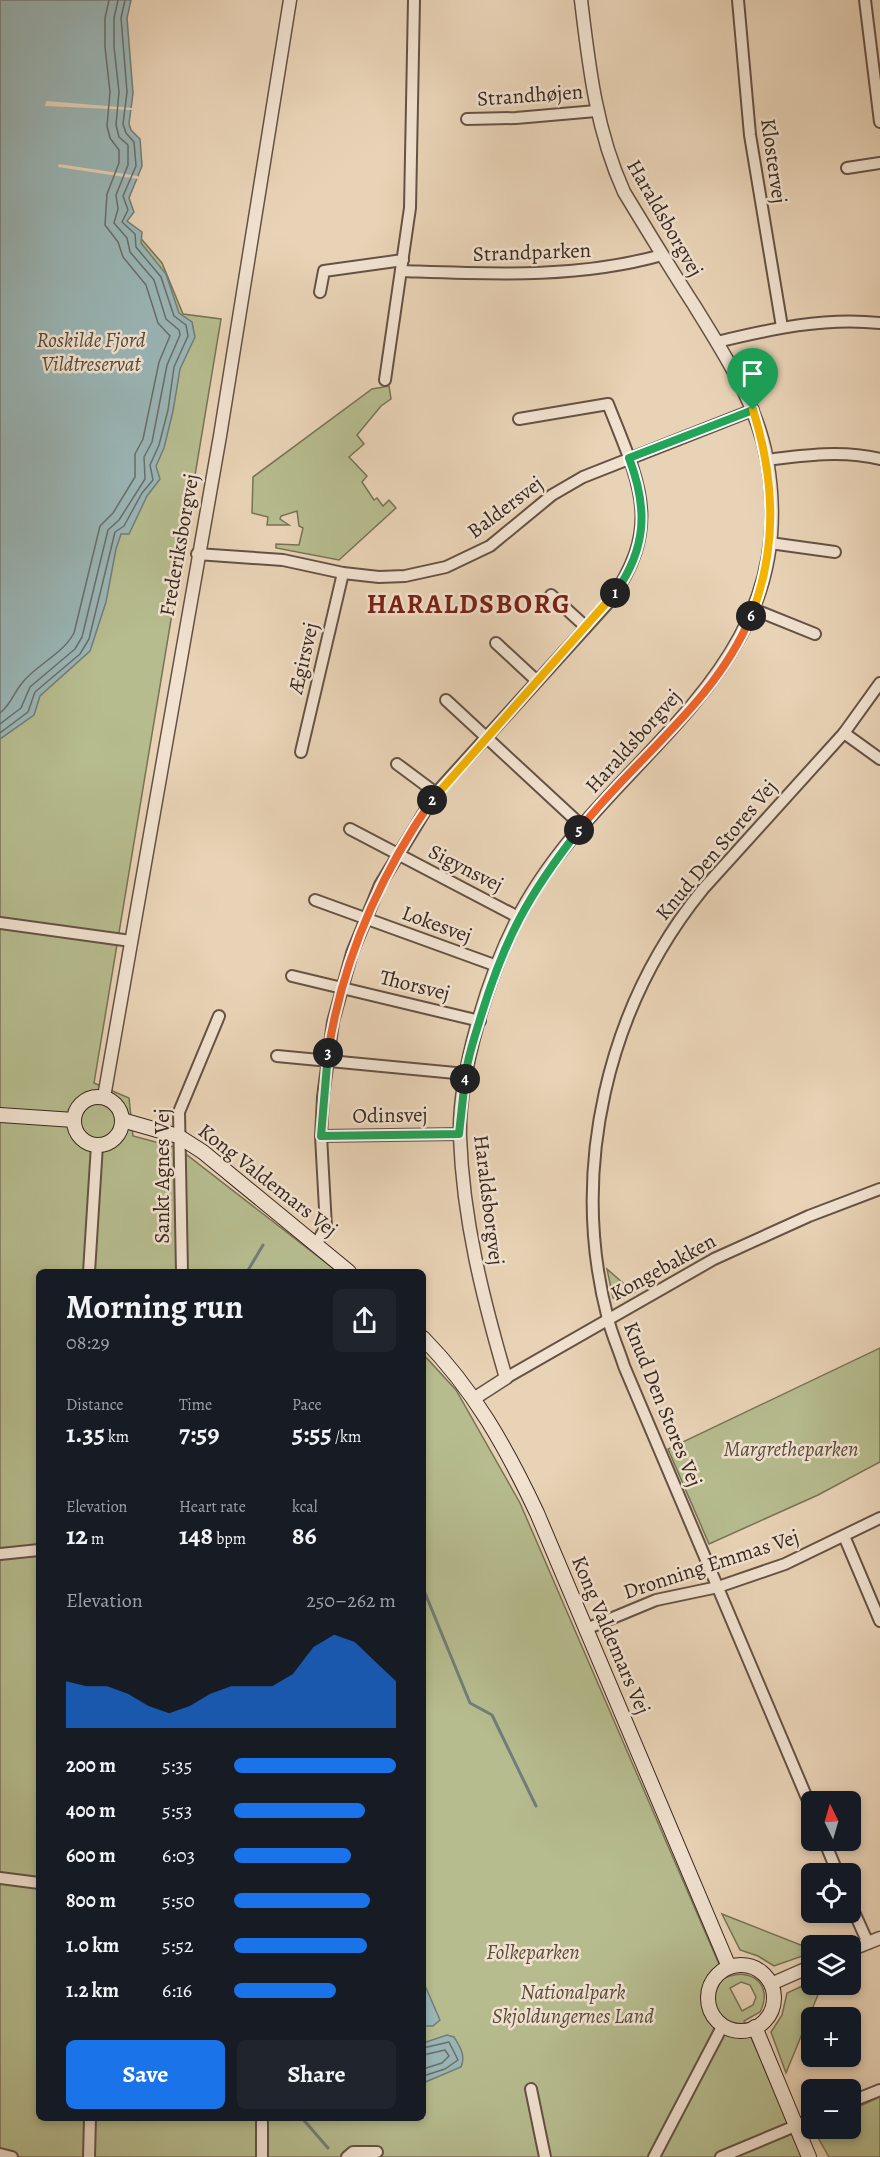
<!DOCTYPE html>
<html lang="en">
<head>
<meta charset="utf-8">
<style>
  body { margin:0; font-family:Alegreya,serif; background:#20242c; color:#f1f3f6; height:100vh; display:flex; flex-direction:column; font-size:22px; white-space:nowrap }
  * { box-sizing:border-box; margin:0 }
  p { font-size:20px; color:#9ea1a6 }
  .icon { flex:none; width:33px; height:33px; fill:none; stroke:currentColor; stroke-width:2; stroke-linecap:round; stroke-linejoin:round }
  .map { position:relative; flex:1; overflow:hidden }
  .drawer { position:absolute; left:36px; top:1269px; width:390px; height:852px; display:flex; flex-direction:column; background:#171b24; border-radius:9px; box-shadow:0 3px 9px #0003 }
  .drawer>* { flex:none }
  .needle { width:39px; rotate:355deg }
  .controls { position:absolute; left:801px; top:1791px; display:grid; gap:12px }
  .controls a { display:grid; place-items:center; width:60px; height:60px; border-radius:9px; background:#171b24; box-shadow:0 3px 9px #0003; font-size:30px }
  .pin { position:absolute; display:grid; place-items:center; width:51px; height:51px; color:#fff; margin:-62px -26px; border-radius:50% 50% 50% 0; rotate:-45deg; box-shadow:0 0 6px #0007 }
  .pin .icon { rotate:45deg }
  .km { position:absolute; width:30px; height:30px; margin:-15px; border-radius:50%; background:#222; color:#fff; font-size:16px; line-height:30px; text-align:center }
  .round { display:grid; place-items:center; flex:none; width:63px; height:63px; border-radius:9px; background:#20242c }
  .headline { display:flex; align-items:center; justify-content:space-between; height:102px; padding:0 30px }
  h1 { font-size:33px; font-weight:700; line-height:45px }
  .metrics { display:grid; grid-template-columns:repeat(3,1fr); gap:9px; height:102px; padding:6px 30px }
  .metrics div { display:grid; align-content:center }
  .metrics b { font-size:26px; font-weight:700 }
  .metrics small { font-size:16px; font-weight:400 }
  .metrics p { font-size:16px }
  .chart { height:168px; padding:12px 30px }
  .chart p { display:flex; justify-content:space-between }
  .chart svg { width:100%; height:108px; margin-top:6px; fill:#1a73e8; opacity:.7 }
  .button { display:flex; gap:12px; margin-top:auto; padding:12px 30px }
  .button a { flex:1; height:69px; border-radius:9px; background:#1a73e8; color:#fff; font-size:24px; font-weight:700; line-height:69px; text-align:center }
  .button a+a { background:#20242c; color:#f1f3f6 }
  ul { padding:0 30px; list-style:none; font-size:20px }
  li { display:grid; grid-template-columns:96px 72px 1fr; align-items:center; height:45px }
  li i { height:15px; border-radius:8px; background:#1a73e8 }
  .map>svg:first-child { display:block }
  .green { fill:#b6bc8e; stroke:#787256; stroke-width:1.5; fill-rule:evenodd }
  .water { fill:#9ab6b6; stroke:#737d7a; stroke-width:1.5 }
  .pier { fill:#e9d3b6 }
  .lines { fill:none; stroke-linecap:round; stroke-linejoin:round }
  .shore { stroke:#6a6e6a; stroke-width:1.5 }
  .stream { stroke:#737d7a; stroke-width:3 }
  .minor-casing { stroke:#655245; stroke-width:14 }
  .tertiary-casing { stroke:#655245; stroke-width:15 }
  .secondary-casing { stroke:#39271f; stroke-width:16 }
  .minor { stroke:#f1e2d0; stroke-width:10 }
  .tertiary { stroke:#f1e2d0; stroke-width:12 }
  .secondary { stroke:#f1e2d0; stroke-width:14 }
  .split-1-casing { stroke:#fff; stroke-width:12 }
  .split-2-casing { stroke:#fff; stroke-width:12 }
  .split-3-casing { stroke:#fff; stroke-width:12 }
  .split-4-casing { stroke:#fff; stroke-width:12 }
  .split-5-casing { stroke:#fff; stroke-width:12 }
  .split-6-casing { stroke:#fff; stroke-width:12 }
  .split-7-casing { stroke:#fff; stroke-width:12 }
  .split-1 { stroke:#22a559; stroke-width:8 }
  .split-2 { stroke:#f5b400; stroke-width:8 }
  .split-3 { stroke:#f0652b; stroke-width:8 }
  .split-4 { stroke:#22a559; stroke-width:8 }
  .split-5 { stroke:#22a559; stroke-width:8 }
  .split-6 { stroke:#f0652b; stroke-width:8 }
  .split-7 { stroke:#f5b400; stroke-width:8 }
  .labels { text-anchor:middle; dominant-baseline:central; stroke-width:5; stroke-linejoin:round; paint-order:stroke }
  .street-label { font-size:21px; fill:#39271f; stroke:#f1e2d0 }
  .park-label { font-size:21px; font-style:italic; fill:#584c3b; stroke:#f1e2d0 }
  .district-label { font-size:27px; font-weight:bold; letter-spacing:1.5px; fill:#7a1f14; stroke:#f1e2d0 }
</style>
</head>
<body>
<div class="map">
<svg width="880" height="2157" viewBox="0 0 880 2157">
  <rect width="100%" height="100%" fill="#e9d3b6"/>
  <filter id="stains"><feTurbulence type="fractalNoise" baseFrequency=".00333" numOctaves="4"/><feColorMatrix values="0 0 0 0 .2 0 0 0 0 .09 0 0 0 0 .02 0 0 0 .5 -.17"/></filter>
  <radialGradient id="worn" r=".72"><stop offset=".6" stop-color="#630" stop-opacity="0"/><stop offset="1" stop-color="#630" stop-opacity=".3"/></radialGradient>
  <g class="green">
    <path d="M0,0l125,206v14l37,43 21,51 38,5 -127,764 35,15 4,38 45,12 160,124h-299v846h384v-764l33,36 64,113 205,475c26,-12 49,7 35,34l-16,9 59,136h-803zM741,1982l9,3 6,12 -3,8 -11,6 -12,-23z"/>
    <polygon points="389,386 391,399 381,406 357,435 364,444 349,457 367,476 362,482 374,500 377,498 383,506 389,500 396,508 339,560 276,548 276,544 299,545 303,528 299,526 297,511 281,516 280,519 289,525 267,525 268,517 252,513 253,477 372,389"/>
    <polygon points="607,1269 631,1290 637,1291 620,1300 613,1298"/>
    <polygon points="880,1348 880,1462 818,1495 709,1544 668,1449"/>
    <polygon points="722,1914 811,1949 811,1953 774,1966 758,1956 740,1950"/>
    <polygon points="811,1982 812,1984 822,1985 786,2073 771,2032 782,2015 787,1993"/>
    <polygon points="880,2097 880,2157 829,2157 813,2129 850,2128 851,2110"/>
  </g>
  <g class="water">
    <polygon points="0,0 131,0 127,18 133,93 129,124 131,130 140,139 142,166 129,198 134,212 127,221 142,232 141,243 166,274 179,313 192,322 195,337 180,369 173,411 164,448 156,466 160,479 147,496 129,534 121,534 116,549 106,602 90,651 40,696 34,715 0,739"/>
    <polygon points="423,1981 440,2020 433,2026 423,2026"/>
    <path d="M447,2035l7,2c6,10 12,18 7,30l-38,16v-40z"/>
  </g>
  <g class="pier">
    <polygon points="46,101 132,108 132,110 45,106"/>
    <polygon points="59,164 138,176 138,179 58,167"/>
  </g>
  <g class="lines">
    <g class="shore">
      <path d="M0,713c13,-11 12,-18 22,-30 15,-19 40,-28 52,-50l26,-107 13,-13 22,-36v-23l8,-15 16,-77 11,-26 -12,-13 -12,-38 -23,-28 -5,-15 -13,-17 2,-31 12,-31v-13l-9,-12 -3,-12 3,-34 -5,-45v-29l4,-18"/>
      <polyline points="0,724 21,708 30,687 75,649 82,637 108,530 119,520 145,479 144,457 152,442 167,365 180,335 179,330 166,319 154,280 130,252 127,238 114,223 118,209 116,195 128,165 128,145 119,137 116,125 119,92 114,47 114,18 118,0"/>
      <polyline points="0,733 28,712 35,692 80,654 89,639 115,532 124,526 142,493 153,480 150,465 159,445 168,410 174,367 188,336 186,325 174,316 161,277 136,247 135,234 122,222 128,210 123,196 136,166 134,142 126,133 123,124 127,92 121,18 125,0"/>
      <polyline points="423,2048 449,2042 458,2060 445,2069 423,2076"/>
      <polyline points="423,2055 445,2050 449,2056 442,2063 423,2069"/>
    </g>
    <g class="stream">
      <polyline points="247,1272 263,1245"/>
      <polyline points="423,1588 470,1703 492,1715 536,1806"/>
      <polyline points="302,2118 328,2148"/>
    </g>
    <defs>
      <g id="minor">
        <polyline points="738,0 750,135 782,327"/>
        <polyline points="865,0 880,122"/>
        <polyline points="467,119 516,118 596,111"/>
        <polyline points="847,168 880,163"/>
        <path d="M401,271c88,3 176,8 261,-16"/>
        <polyline points="320,292 324,271 403,260"/>
        <path d="M717,342c54,-13 107,-25 163,-19"/>
        <polyline points="385,380 410,208 414,0"/>
        <path d="M767,460c38,-5 76,-10 113,-1"/>
        <polyline points="770,543 835,552"/>
        <polyline points="197,554 283,560 343,573 379,577 405,576 446,567 490,546 552,495 583,477 753,410"/>
        <polyline points="551,595 586,627"/>
        <polyline points="753,609 815,634"/>
        <polyline points="496,643 537,681"/>
        <polyline points="446,700 582,826"/>
        <polyline points="844,733 880,759"/>
        <polyline points="301,752 343,573"/>
        <polyline points="397,764 436,793"/>
        <polyline points="350,829 518,917"/>
        <polyline points="315,900 497,966"/>
        <polyline points="0,923 131,941"/>
        <polyline points="292,976 480,1021"/>
        <polyline points="277,1056 466,1074"/>
        <polyline points="321,1136 459,1134"/>
        <path d="M316,1244l10,-17 -5,-91 2,-39 10,-75 19,-69 28,-68 56,-92 173,-191c55,-77 30,-119 -1,-198l-89,15"/>
        <polyline points="89,1272 97,1145"/>
        <polyline points="182,1272 179,1112 219,1016"/>
        <polyline points="506,1378 714,1259 809,1216 880,1189"/>
        <polyline points="844,1536 880,1621"/>
        <polyline points="0,1554 39,1550"/>
        <polyline points="586,1629 656,1600 718,1587 785,1564 880,1518"/>
        <path d="M812,1810l-188,-444c-5,-16 -12,-31 -16,-47 -39,-149 -1,-312 95,-430l141,-156 36,-50"/>
        <polyline points="824,1840 838,1874"/>
        <polyline points="0,1878 39,1883"/>
        <polyline points="850,1903 868,1943"/>
        <polyline points="531,2089 545,2157"/>
        <polyline points="850,2102 880,2090"/>
        <polyline points="0,2154 12,2157"/>
        <polyline points="89,2157 90,2118"/>
        <polyline points="262,2157 262,2122"/>
        <polyline points="347,2157 353,2152 377,2152"/>
        <polyline points="654,2157 723,2025"/>
        <polyline points="721,2157 812,2119"/>
      </g>
      <g id="tertiary">
        <polyline points="104,1097 220,436 290,0"/>
        <path d="M475,1398l31,-20c-23,-79 -43,-158 -46,-241 -2,-63 28,-160 57,-217 83,-165 289,-240 250,-460 -10,-57 -43,-106 -73,-155 -24,-37 -47,-75 -70,-113 -28,-62 -35,-125 -43,-192"/>
        <polyline points="850,1950 880,1938"/>
        <polyline points="771,1984 812,1966"/>
      </g>
      <g id="secondary">
        <circle cx="98" cy="1121" r="24"/>
        <polyline points="0,1115 74,1120"/>
        <polyline points="122,1120 178,1136 203,1152 349,1272"/>
        <path d="M423,1338c51,52 83,109 114,175l192,454"/>
        <circle cx="741" cy="1998" r="33"/>
        <polyline points="755,2027 809,2157"/>
      </g>
    </defs>
    <use href="#minor" class="minor-casing"/>
    <use href="#tertiary" class="tertiary-casing"/>
    <use href="#secondary" class="secondary-casing"/>
    <use href="#minor" class="minor"/>
    <use href="#tertiary" class="tertiary"/>
    <use href="#secondary" class="secondary"/>
  </g>
  <g class="lines">
    <defs>
      <path id="split-1" d="M615,593c32,-45 33,-85 14,-135l124,-48"/>
      <polyline id="split-2" points="432,800 615,593"/>
      <path id="split-3" d="M328,1053c14,-92 51,-176 104,-253"/>
      <polyline id="split-4" points="328,1053 321,1136 459,1134 465,1079"/>
      <path id="split-5" d="M465,1079c2,-21 10,-43 16,-63 24,-78 47,-121 98,-186"/>
      <path id="split-6" d="M579,830c56,-72 136,-127 172,-214"/>
      <path id="split-7" d="M751,616c27,-68 24,-137 2,-206"/>
    </defs>
    <use href="#split-1" class="split-1-casing"/>
    <use href="#split-2" class="split-2-casing"/>
    <use href="#split-3" class="split-3-casing"/>
    <use href="#split-4" class="split-4-casing"/>
    <use href="#split-5" class="split-5-casing"/>
    <use href="#split-6" class="split-6-casing"/>
    <use href="#split-7" class="split-7-casing"/>
    <use href="#split-1" class="split-1"/>
    <use href="#split-2" class="split-2"/>
    <use href="#split-3" class="split-3"/>
    <use href="#split-4" class="split-4"/>
    <use href="#split-5" class="split-5"/>
    <use href="#split-6" class="split-6"/>
    <use href="#split-7" class="split-7"/>
  </g>
  <g class="labels">
    <g class="street-label">
      <text transform="translate(530 95) rotate(-4)">Strandhøjen</text>
      <text transform="translate(774 161) rotate(82)">Klostervej</text>
      <text transform="translate(665 218) rotate(60)">Haraldsborgvej</text>
      <text transform="translate(532 252) rotate(-2)">Strandparken</text>
      <text transform="translate(505 507) rotate(-37)">Baldersvej</text>
      <text transform="translate(179 545) rotate(-80)">Frederiksborgvej</text>
      <text transform="translate(303 658) rotate(-77)">Ægirsvej</text>
      <text transform="translate(633 741) rotate(-48)">Haraldsborgvej</text>
      <text transform="translate(716 850) rotate(-50)">Knud Den Stores Vej</text>
      <text transform="translate(466 868) rotate(27)">Sigynsvej</text>
      <text transform="translate(437 924) rotate(20)">Lokesvej</text>
      <text transform="translate(415 985) rotate(14)">Thorsvej</text>
      <text transform="translate(390 1115) rotate(-1)">Odinsvej</text>
      <text transform="translate(162 1176) rotate(-90)">Sankt Agnes Vej</text>
      <text transform="translate(268 1180) rotate(38)">Kong Valdemars Vej</text>
      <text transform="translate(489 1200) rotate(83)">Haraldsborgvej</text>
      <text transform="translate(663 1267) rotate(-29)">Kongebakken</text>
      <text transform="translate(663 1404) rotate(68)">Knud Den Stores Vej</text>
      <text transform="translate(711 1564) rotate(-18)">Dronning Emmas Vej</text>
      <text transform="translate(611 1635) rotate(67)">Kong Valdemars Vej</text>
    </g>
    <g class="park-label">
      <text x="91" y="340">Roskilde Fjord<tspan x="91" dy="24">Vildtreservat</tspan></text>
      <text x="791" y="1449">Margretheparken</text>
      <text x="533" y="1952">Folkeparken</text>
      <text x="573" y="1992">Nationalpark<tspan x="573" dy="24">Skjoldungernes Land</tspan></text>
    </g>
    <g class="district-label">
      <text x="469" y="604">HARALDSBORG</text>
    </g>
  </g>
  <rect width="100%" height="100%" filter="url(#stains)"/>
  <rect width="100%" height="100%" fill="url(#worn)"/>
</svg>
<div class="controls">
<a><svg class="needle" viewBox="-14 -14 28 28"><path d="M0-13l5 13h-10z" fill="#e53935"/><path d="M0 13l5-13h-10z" fill="#9ea1a6"/></svg></a>
<a><svg class="icon" aria-label="locate" viewBox="0 0 24 24"><circle cx="12" cy="12" r="6"/><path d="M12 2v4M12 18v4M2 12h4M18 12h4"/></svg></a>
<a><svg class="icon" aria-label="layers" viewBox="0 0 24 24"><path d="M12 4l9 5-9 5-9-5zM3 14l9 5 9-5"/></svg></a>
<a>+</a>
<a>−</a>
</div>
<div class="pin" style="left:753px;top:410px;background:#1e9e55"><svg class="icon" aria-label="arrive" viewBox="0 0 24 24"><path d="M6 21V4h12l-3 4 3 4H6"/></svg></div>
<b class="km" style="left:615px;top:593px">1</b>
<b class="km" style="left:432px;top:800px">2</b>
<b class="km" style="left:328px;top:1053px">3</b>
<b class="km" style="left:465px;top:1079px">4</b>
<b class="km" style="left:579px;top:830px">5</b>
<b class="km" style="left:751px;top:616px">6</b>
<section class="drawer">
<div class="headline"><div><h1>Morning run</h1><p>08:29</p></div><a class="round"><svg class="icon" aria-label="share" viewBox="0 0 24 24"><path d="M12 15V3M7 8l5-5 5 5M5 13v7h14v-7"/></svg></a></div>
<div class="metrics">
<div><p>Distance</p><b>1.35<small> km</small></b></div>
<div><p>Time</p><b>7:59</b></div>
<div><p>Pace</p><b>5:55<small> /km</small></b></div>
</div>
<div class="metrics">
<div><p>Elevation</p><b>12<small> m</small></b></div>
<div><p>Heart rate</p><b>148<small> bpm</small></b></div>
<div><p>kcal</p><b>86</b></div>
</div>
<div class="chart"><p><span>Elevation</span>250–262 m</p>
<svg viewBox="0 0 160 44" preserveAspectRatio="none"><path d="M0 44V25L10 27L20 27L30 30L40 35L50 38L60 35L70 30L80 27L90 27L100 27L110 22L120 11L130 6L140 9L150 17L160 25V44z"/></svg>
</div>
<ul>
<li><b>200 m</b>5:35<i style="width:100%"></i></li>
<li><b>400 m</b>5:53<i style="width:81%"></i></li>
<li><b>600 m</b>6:03<i style="width:72%"></i></li>
<li><b>800 m</b>5:50<i style="width:84%"></i></li>
<li><b>1.0 km</b>5:52<i style="width:82%"></i></li>
<li><b>1.2 km</b>6:16<i style="width:63%"></i></li>
</ul>
<div class="button"><a>Save</a><a>Share</a></div>
</section>
</div>
</body>
</html>
